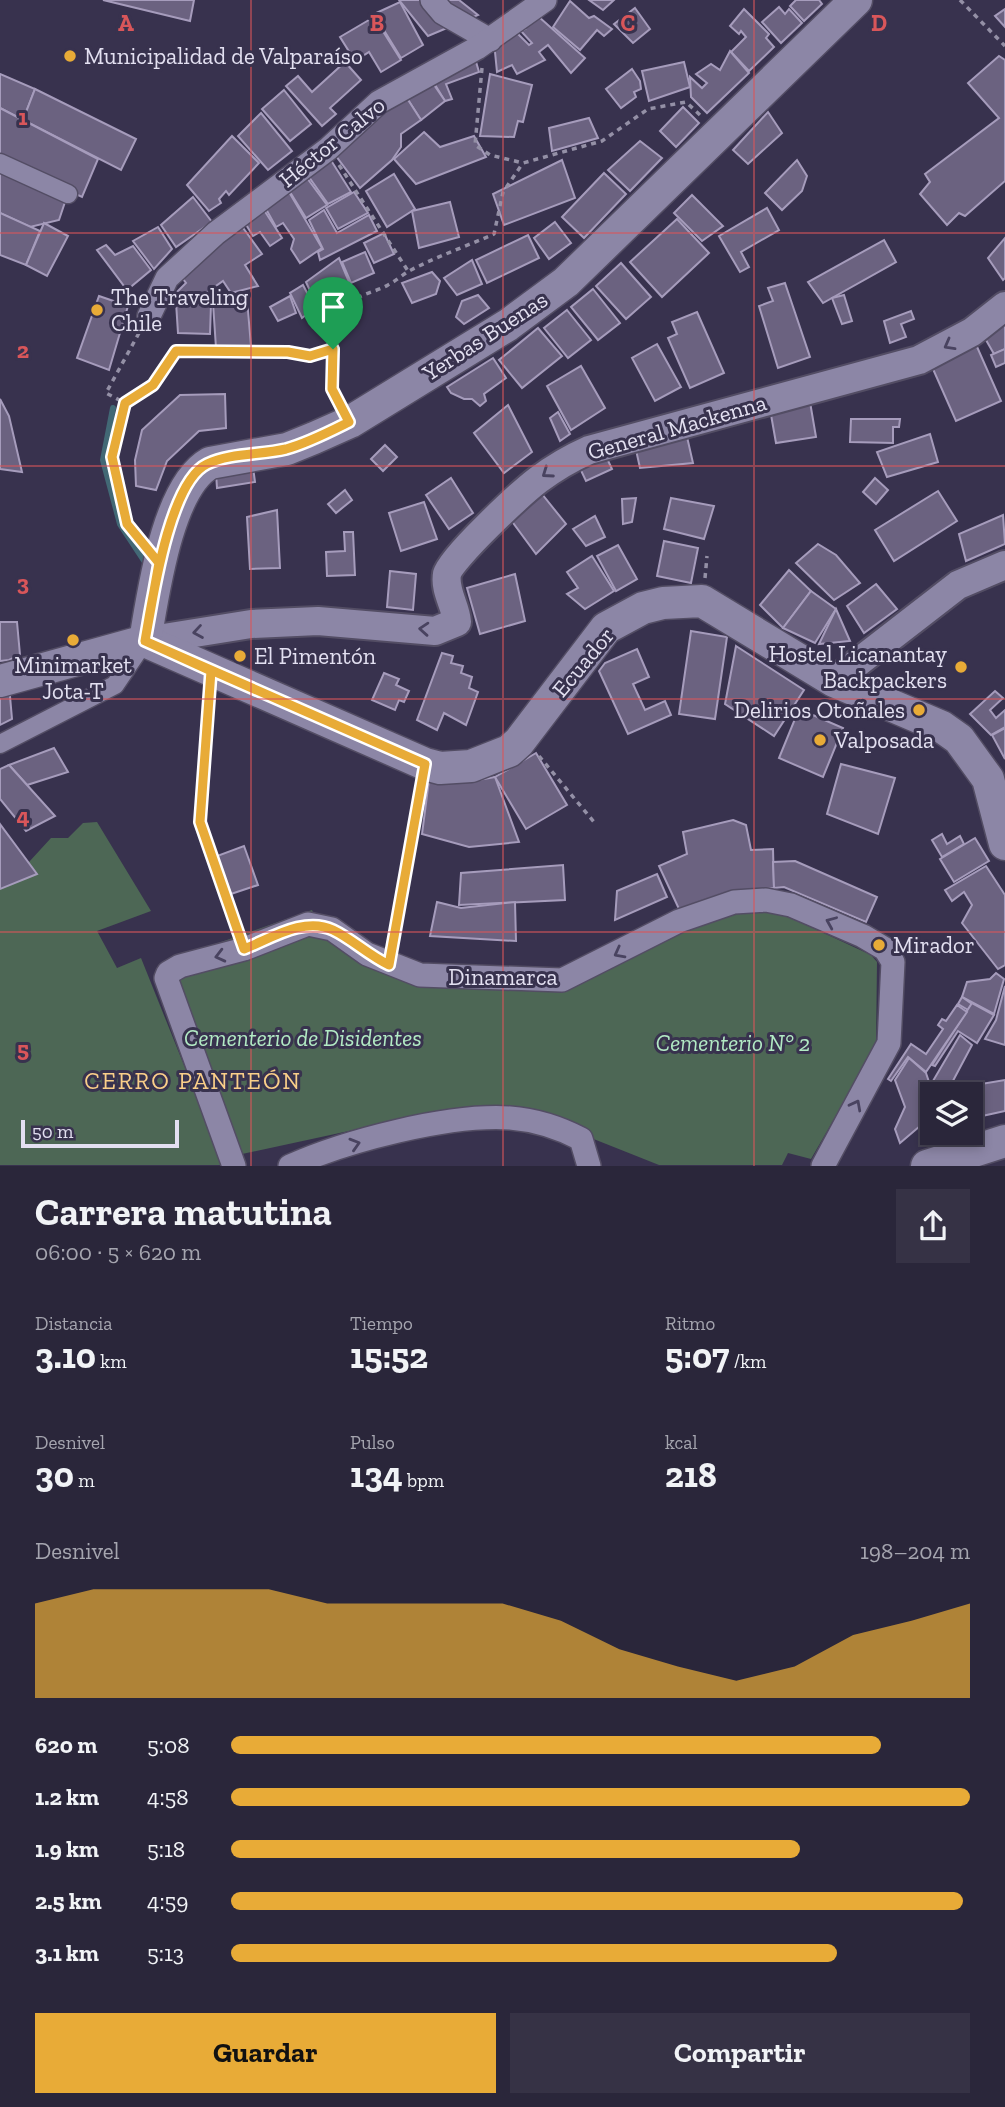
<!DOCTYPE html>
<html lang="es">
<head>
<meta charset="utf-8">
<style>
  body { margin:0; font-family:"Zilla Slab",serif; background:#363245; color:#f1f3f6; height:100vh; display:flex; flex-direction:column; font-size:26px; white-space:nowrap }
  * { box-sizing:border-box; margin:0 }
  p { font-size:23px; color:#a5a5af }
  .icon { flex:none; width:38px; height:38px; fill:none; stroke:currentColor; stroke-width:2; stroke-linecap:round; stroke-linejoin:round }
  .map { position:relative; height:1166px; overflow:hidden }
  .details { display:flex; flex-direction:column; background:#2a263a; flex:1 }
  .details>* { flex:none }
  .buttons { position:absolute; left:920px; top:1082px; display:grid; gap:14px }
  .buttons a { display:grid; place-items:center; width:63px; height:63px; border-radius:0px; background:#2a263a; box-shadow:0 4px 10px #0003,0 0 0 2px #464354; font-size:35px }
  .scale { position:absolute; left:21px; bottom:18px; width:158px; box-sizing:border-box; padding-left:7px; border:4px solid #e3e0f1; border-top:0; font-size:19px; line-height:24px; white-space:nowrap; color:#e3e0f1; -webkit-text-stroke:5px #38324e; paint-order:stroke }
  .pin { position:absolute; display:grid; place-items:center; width:60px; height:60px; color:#fff; margin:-72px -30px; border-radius:50% 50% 50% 0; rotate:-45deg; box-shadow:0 0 7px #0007 }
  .pin .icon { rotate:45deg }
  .round { display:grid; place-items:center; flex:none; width:74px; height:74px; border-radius:0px; background:#363245 }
  .summary { display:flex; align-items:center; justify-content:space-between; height:119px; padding:0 35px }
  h1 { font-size:38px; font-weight:700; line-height:52px }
  .metrics { display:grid; grid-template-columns:repeat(3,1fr); gap:10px; height:119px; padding:7px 35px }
  .metrics div { display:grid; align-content:center }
  .metrics b { font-size:35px; font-weight:700 }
  .metrics small { font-size:19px; font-weight:400 }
  .metrics p { font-size:19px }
  .chart { height:196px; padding:14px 35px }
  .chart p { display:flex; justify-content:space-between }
  .chart svg { width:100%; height:126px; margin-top:7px; fill:#e8ab37; opacity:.7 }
  .action { display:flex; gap:14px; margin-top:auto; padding:14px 35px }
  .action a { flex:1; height:80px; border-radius:0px; background:#e8ab37; color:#111; font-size:28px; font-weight:700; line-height:80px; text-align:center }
  .action a+a { background:#363245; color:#f1f3f6 }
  ul { padding:0 35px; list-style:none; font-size:23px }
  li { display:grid; grid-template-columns:112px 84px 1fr; align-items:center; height:52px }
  li i { height:18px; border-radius:9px; background:#e8ab37 }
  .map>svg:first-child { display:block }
  .green { fill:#4d6755 }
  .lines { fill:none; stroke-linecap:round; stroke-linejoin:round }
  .stream { stroke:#426875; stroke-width:6 }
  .building { fill:#6b6280; stroke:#a69cbc; stroke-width:2 }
  .pedestrian-casing { stroke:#534d64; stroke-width:21 }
  .minor-casing { stroke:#534d64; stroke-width:26 }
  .tertiary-casing { stroke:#534d64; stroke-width:32 }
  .secondary-casing { stroke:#534d64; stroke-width:35 }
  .path { stroke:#9490a6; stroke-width:3.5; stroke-dasharray:5 5; stroke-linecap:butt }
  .pedestrian { stroke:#8c86a6; stroke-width:18 }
  .minor { stroke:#8c86a6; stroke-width:23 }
  .tertiary { stroke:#8c86a6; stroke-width:28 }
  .secondary { stroke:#8c86a6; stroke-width:32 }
  .oneway { stroke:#494360 }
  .route-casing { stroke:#fff; stroke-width:14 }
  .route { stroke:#e8ab37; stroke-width:9 }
  .grid { fill:none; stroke:#d9565a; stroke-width:2; stroke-opacity:0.55 }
  .poi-dot { fill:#e8ab37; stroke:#38324e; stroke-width:2.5 }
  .labels { text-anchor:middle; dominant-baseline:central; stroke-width:6; stroke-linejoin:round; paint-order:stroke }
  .poi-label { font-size:23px; fill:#e3e0f1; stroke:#38324e; text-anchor:start }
  .street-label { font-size:23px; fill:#e3e0f1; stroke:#38324e }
  .park-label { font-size:23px; font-style:italic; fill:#b2eac4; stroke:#38324e }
  .neighbourhood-label { font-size:24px; letter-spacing:2px; fill:#facf89; stroke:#38324e }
  .grid-label { font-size:23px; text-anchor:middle; font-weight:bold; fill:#d9565a; stroke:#38324e; stroke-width:6; stroke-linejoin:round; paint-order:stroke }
</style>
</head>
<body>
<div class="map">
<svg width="1005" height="1166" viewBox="0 0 1005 1166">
  <rect width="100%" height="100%" fill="#38324e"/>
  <g class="green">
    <polygon points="97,822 151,911 97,931 117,968 141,958 224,1165 0,1165 0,878 18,874 51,838 68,838 83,823"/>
    <polygon points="761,908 785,915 871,955 877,962 876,1046 811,1159 788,1153 782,1165 659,1165 576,1132 471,1108 446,1110 242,1154 167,961 312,910 324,938 377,962 572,975 736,909"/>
  </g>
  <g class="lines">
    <polyline class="stream" points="113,408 103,460 120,524 147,565"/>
  </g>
  <g class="building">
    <polygon points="103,0 194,0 190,21"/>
    <polygon points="399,0 459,0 478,15 428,36"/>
    <polygon points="589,0 614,0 603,10"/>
    <polygon points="796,0 819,0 822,4 804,21 790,6"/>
    <polygon points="570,1 589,18 594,16 612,29 604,36 597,30 580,50 553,27"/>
    <polygon points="400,2 423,45 401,58 374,14"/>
    <polygon points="779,7 785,14 789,9 802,23 781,43 762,22"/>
    <polygon points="635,8 650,29 633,43 614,24"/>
    <polygon points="744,9 769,34 766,38 774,47 749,71 731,52 746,37 741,31 739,34 730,26"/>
    <polygon points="1005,9 1005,27 995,16"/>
    <polygon points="374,17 401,60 381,72 369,52 355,61 340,37"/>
    <polygon points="539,17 585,58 571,73 548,45 539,52 545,60 517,74 512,65 497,72 494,42 517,33 529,45 532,43 521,31 525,29 522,26"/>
    <polygon points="730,51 749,73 707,113 691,97 690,77 702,88 707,83 696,74 711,64 720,70"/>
    <polygon points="474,55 479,72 446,84 452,99 445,101 429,75"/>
    <polygon points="999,56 1005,60 1005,181 965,216 959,213 947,225 920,194 930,182 925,174 999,118 968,83"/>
    <polygon points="345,62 361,80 330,108 336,114 322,126 286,86 298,76 312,92"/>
    <polygon points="684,62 690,87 649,101 642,71"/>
    <polygon points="632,69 640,81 641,89 634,92 636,97 621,108 606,89"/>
    <polygon points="0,74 35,89 23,120 0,108"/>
    <polygon points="490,74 532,85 523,122 518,121 514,137 480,136"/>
    <polygon points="428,76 445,101 421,120 403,92"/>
    <polygon points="35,89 136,139 121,170 23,120"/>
    <polygon points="284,90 311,124 290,141 262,109"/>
    <polygon points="403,92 421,120 401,134 401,147 392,160 360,188 336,156"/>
    <polygon points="683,107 699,123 676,147 660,131"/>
    <polygon points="0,108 98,159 82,197 0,159"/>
    <polygon points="768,112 782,133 748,164 733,150"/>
    <polygon points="261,113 292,151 268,170 238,136"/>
    <polygon points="589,118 598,138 552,151 549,128"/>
    <polygon points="424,132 440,147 474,136 486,157 416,184 394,159"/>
    <polygon points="232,136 259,163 229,195 226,191 219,199 221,203 209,211 187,185"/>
    <polygon points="640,141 662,158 630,191 608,170"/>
    <polygon points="327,154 351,192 328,204 309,177"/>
    <polygon points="562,160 575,198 504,225 493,194"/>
    <polygon points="797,160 807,176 802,191 782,210 765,193"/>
    <polygon points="0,168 66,199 59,220 30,227 0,213"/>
    <polygon points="604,173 626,194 584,238 562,217"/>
    <polygon points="394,174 415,209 387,227 366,191"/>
    <polygon points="307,178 327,205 306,218 290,192"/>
    <polygon points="289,192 322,248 300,263 291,249 294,239 283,223 276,227 266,209"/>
    <polygon points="354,192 368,213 338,229 326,208"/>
    <polygon points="692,195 723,226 702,241 674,213"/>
    <polygon points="193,197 212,222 176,247 161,225"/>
    <polygon points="450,202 459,237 419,248 412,211"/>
    <polygon points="767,208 779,230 741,252 749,267 740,272 719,236"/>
    <polygon points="264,210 282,238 270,246 260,232 253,236 245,223"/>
    <polygon points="324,210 337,233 369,215 377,231 320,260 318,252 323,249 309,220"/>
    <polygon points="0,213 40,231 26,265 0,255"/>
    <polygon points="677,219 709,253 662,297 630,262"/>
    <polygon points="555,222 571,243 549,259 534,238"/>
    <polygon points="44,223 68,236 47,276 26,265"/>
    <polygon points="241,225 262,254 245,265 258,286 231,293 223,281 199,298 176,297 176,293 186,283 180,275"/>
    <polygon points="158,227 172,249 154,269 133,241"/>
    <polygon points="384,233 394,254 374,263 364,243"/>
    <polygon points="528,235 539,258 487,283 476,260"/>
    <polygon points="1005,238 1005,278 1003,280 988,258"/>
    <polygon points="884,240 896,262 823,303 808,282"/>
    <polygon points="106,245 115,255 133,246 151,270 127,290 97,250"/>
    <polygon points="365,252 374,273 351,283 342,262"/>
    <polygon points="339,258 349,282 317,306 306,282"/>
    <polygon points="472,260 482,284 457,295 444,278"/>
    <polygon points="621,263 651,297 626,319 596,286"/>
    <polygon points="432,272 440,281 436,294 412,303 402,283"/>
    <polygon points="785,283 810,357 778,368 759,306 773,301 768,288"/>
    <polygon points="303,285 315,308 302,318 290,293"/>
    <polygon points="593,289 620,323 598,340 571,307"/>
    <polygon points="478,295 489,308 464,324 456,317 462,301"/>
    <polygon points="844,295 852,321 842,324 832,298"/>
    <polygon points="99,296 128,306 109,370 77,358"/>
    <polygon points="290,296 296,313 278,321 270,307"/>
    <polygon points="247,299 251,346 216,348 213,303"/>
    <polygon points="176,302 211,304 210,334 178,333"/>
    <polygon points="567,310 591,340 568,358 544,328"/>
    <polygon points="911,311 914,319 901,324 906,337 890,343 884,321"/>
    <polygon points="697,312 724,373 690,388 668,338 677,334 672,322"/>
    <polygon points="1005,319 1005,349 994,354 982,333"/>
    <polygon points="538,328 562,356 522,388 499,360"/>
    <polygon points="974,340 1001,401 956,421 929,360"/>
    <polygon points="657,344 681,387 655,401 632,358"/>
    <polygon points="1005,349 1005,363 996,367 991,355"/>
    <polygon points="493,358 506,378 484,394 486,401 480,406 472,399 464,399 451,393 447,387"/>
    <polygon points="581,366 605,408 571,430 547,386"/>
    <polygon points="225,394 226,428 199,431 167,461 156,490 136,486 135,460 142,430 180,395"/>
    <polygon points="0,399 9,416 22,472 0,469"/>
    <polygon points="810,402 816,437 776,443 770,409"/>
    <polygon points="508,405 532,452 504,473 474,433"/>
    <polygon points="558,412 570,434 560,441 550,418"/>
    <polygon points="851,419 900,419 899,427 893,427 893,443 850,442"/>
    <polygon points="685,428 693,463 640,468 634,441"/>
    <polygon points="930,434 938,462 887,477 877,452"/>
    <polygon points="385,445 397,457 383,471 371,459"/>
    <polygon points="603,450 612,469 586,481 577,462"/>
    <polygon points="253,467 255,482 217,488 216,473"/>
    <polygon points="451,478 473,513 449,529 426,495"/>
    <polygon points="875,478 888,490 876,504 863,492"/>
    <polygon points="538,489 566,524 536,554 511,520"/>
    <polygon points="345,490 352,500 336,513 328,504"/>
    <polygon points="938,491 957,521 894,561 875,530"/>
    <polygon points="636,498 632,522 623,524 622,499"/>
    <polygon points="671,498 714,506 704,539 664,529"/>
    <polygon points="424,502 437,539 401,551 389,513"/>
    <polygon points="277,510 280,568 250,569 247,517"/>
    <polygon points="1003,515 1005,544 966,561 959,534"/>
    <polygon points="595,516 605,537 586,546 573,529"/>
    <polygon points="344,532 353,532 355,575 327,576 326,552 345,551"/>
    <polygon points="664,541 698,548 691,583 657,576"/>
    <polygon points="818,544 836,555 860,583 834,600 796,563"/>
    <polygon points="618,545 637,579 616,591 597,556"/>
    <polygon points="592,556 614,591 585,609 567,594 578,588 567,572"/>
    <polygon points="789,570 811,591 783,628 760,605"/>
    <polygon points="390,571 416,574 413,610 387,607"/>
    <polygon points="515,574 525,621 480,634 467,588"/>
    <polygon points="876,584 897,609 864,633 847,606"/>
    <polygon points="811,591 836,609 815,643 783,628"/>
    <polygon points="836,609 850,641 819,644"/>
    <polygon points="0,622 17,622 20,655 9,660 0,661"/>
    <polygon points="691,631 727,637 715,719 679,714"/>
    <polygon points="736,646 804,690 774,736 725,704"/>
    <polygon points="637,649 649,677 633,684 645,710 665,701 671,715 628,734 599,671 605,663"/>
    <polygon points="442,653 453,656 451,663 463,666 461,673 472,677 469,688 478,692 466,725 444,713 437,730 417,720"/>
    <polygon points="384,673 399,679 396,685 409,691 404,702 399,700 395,710 372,700"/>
    <polygon points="0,685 9,685 12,719 0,725"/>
    <polygon points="995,691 1003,698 990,710 996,718 1005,710 1005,727 991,735 970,714"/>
    <polygon points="799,709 843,728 823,777 779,758"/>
    <polygon points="1005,728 1005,759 992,735"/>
    <polygon points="54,748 68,772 27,785 9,765"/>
    <polygon points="536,753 567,805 526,829 495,777"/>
    <polygon points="841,764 895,778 878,834 827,814"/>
    <polygon points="9,765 27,785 55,816 26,831 0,799 0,769"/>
    <polygon points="495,777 519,842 469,847 422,834 429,780 461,783"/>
    <polygon points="733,820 746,825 751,850 773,849 774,888 725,893 679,909 659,866 687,854 683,832"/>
    <polygon points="0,824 37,874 0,889"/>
    <polygon points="942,834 947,844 960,836 964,844 942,857 932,840"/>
    <polygon points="975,838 989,861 954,882 940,859"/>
    <polygon points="244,846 258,885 231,894 217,856"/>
    <polygon points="795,861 877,897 866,922 784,887 774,888 773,862"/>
    <polygon points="563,865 565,900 459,905 461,873"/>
    <polygon points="986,866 1005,895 1005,965 998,969 962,923 972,905 964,892 952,901 945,890"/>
    <polygon points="657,874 667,897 615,920 617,891"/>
    <polygon points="437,902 461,908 515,902 516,941 430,936"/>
    <polygon points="996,973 1004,979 994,1014 962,997 967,982 990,979"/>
    <polygon points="1005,986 1005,1045 985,1039 996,1020"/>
    <polygon points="962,997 972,1004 968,1010 958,1004"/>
    <polygon points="972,1003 994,1015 977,1043 958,1031 935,1066 932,1065"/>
    <polygon points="957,1005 967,1012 926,1072 908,1057 891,1081 888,1079 911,1044 926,1054 943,1029 938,1025 942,1019 946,1021"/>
    <polygon points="960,1035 972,1045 946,1094 933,1094 930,1086"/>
    <polygon points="909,1058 926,1073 933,1094 930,1104 933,1115 900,1143 895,1129 905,1107 895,1080"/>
    <polygon points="1005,1080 1005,1111 982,1116 975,1085"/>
    <polygon points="975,1086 981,1115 971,1118 971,1094 949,1094 951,1090"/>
  </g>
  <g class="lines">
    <defs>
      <g id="pedestrian">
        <polyline points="0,163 68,194"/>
        <polyline points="0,744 115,685 144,642"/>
      </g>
      <g id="minor">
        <polyline points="432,0 443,13 490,40"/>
        <polyline points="149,316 167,278 216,233 328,149 379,102 477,48 545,0"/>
        <polyline points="234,1166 166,978 168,973 180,966 244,949 308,924 332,929 367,954 420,975 562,980 679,921 734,902 766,900 791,905 863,936 885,949 893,962 889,1043 823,1166"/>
        <path d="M290,1166c56,-25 158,-52 220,-48 26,2 48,9 71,21l8,27"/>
      </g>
      <g id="tertiary">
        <path d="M145,641l106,-17 67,-3 117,10 22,-9c-1,-16 -13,-31 -10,-48 4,-16 74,-81 91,-94 16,-12 33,-22 51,-30l330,-90 53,-28 33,-26"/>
        <polyline points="834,681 958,585 1005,565"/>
      </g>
      <g id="secondary">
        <polyline points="145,641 425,764 440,768 471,766 509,751 519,742 606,628 643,608 663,603 702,601 834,681 942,727 959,739 988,779 1005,844"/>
        <path d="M145,641c8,-46 22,-154 65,-178l77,-14 27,-11 36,-16 158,-97 58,-43 290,-282"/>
        <polyline points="0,681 145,641"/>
        <polyline points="927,1166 1005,1141"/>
      </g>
    </defs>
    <use href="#pedestrian" class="pedestrian-casing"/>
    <use href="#minor" class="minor-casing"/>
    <use href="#tertiary" class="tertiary-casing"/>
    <use href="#secondary" class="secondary-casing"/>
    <g class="path">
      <polyline points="960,0 1005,46"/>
      <polyline points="482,68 475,145 490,155 523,163 602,141 648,109 686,102 700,115"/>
      <polyline points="339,165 408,271"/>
      <polyline points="139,333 106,393 125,403 112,457 127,524 140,539"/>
      <path d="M338,399c-12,-21 -8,-79 12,-96 12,-10 26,-11 38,-18 8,-4 15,-11 23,-15 27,-14 56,-24 83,-36l9,-42 20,-29"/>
      <polyline points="125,403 153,385 176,351 288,352 310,356 333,350"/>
      <polyline points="705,578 707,556"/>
      <polyline points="209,697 200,822 238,931"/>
      <polyline points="539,756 594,822"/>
      <polyline points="393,942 420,788"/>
    </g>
    <use href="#pedestrian" class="pedestrian"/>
    <use href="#minor" class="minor"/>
    <use href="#tertiary" class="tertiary"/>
    <use href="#secondary" class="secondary"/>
  </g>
  <defs><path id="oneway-chevron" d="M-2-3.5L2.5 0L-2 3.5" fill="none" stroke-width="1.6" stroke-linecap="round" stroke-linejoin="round" transform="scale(1.75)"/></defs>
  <g class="oneway">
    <use href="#oneway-chevron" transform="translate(949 345) rotate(151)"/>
    <use href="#oneway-chevron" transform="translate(547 473) rotate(145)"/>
    <use href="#oneway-chevron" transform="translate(424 629) rotate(-176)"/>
    <use href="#oneway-chevron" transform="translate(198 632) rotate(171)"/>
    <use href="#oneway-chevron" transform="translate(831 922) rotate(-157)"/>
    <use href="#oneway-chevron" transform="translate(619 953) rotate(152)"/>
    <use href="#oneway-chevron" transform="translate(220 956) rotate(166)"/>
    <use href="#oneway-chevron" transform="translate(856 1105) rotate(-62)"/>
    <use href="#oneway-chevron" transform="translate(355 1144) rotate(-17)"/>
  </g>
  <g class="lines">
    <defs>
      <path id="route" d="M333,349l-23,7 -22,-4 -112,-1 -23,34 -28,18 -13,54 15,67 32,39 -14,78 66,30 -11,151 44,127c26,-10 60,-33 89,-19 19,9 35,25 56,35l36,-201 -280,-123c7,-39 24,-159 62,-177 23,-11 54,-9 79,-15 22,-6 43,-17 63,-27l-17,-33 1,-40"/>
    </defs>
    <use href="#route" class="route-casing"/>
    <use href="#route" class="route"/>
  </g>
  <path class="grid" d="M251,0v1166M503,0v1166M754,0v1166M0,233h1005M0,466h1005M0,699h1005M0,932h1005"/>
  <g class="poi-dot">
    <circle cx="70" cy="56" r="7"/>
    <circle cx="97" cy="310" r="7"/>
    <circle cx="73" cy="640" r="7"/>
    <circle cx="240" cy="656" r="7"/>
    <circle cx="961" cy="667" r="7"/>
    <circle cx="919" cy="710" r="7"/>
    <circle cx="820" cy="740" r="7"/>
    <circle cx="879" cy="945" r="7"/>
  </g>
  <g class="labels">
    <g class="poi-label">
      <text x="84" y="56">Municipalidad de Valparaíso</text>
      <text x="111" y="297">The Traveling<tspan x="111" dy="26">Chile</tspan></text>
      <text x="947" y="654" text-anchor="end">Hostel Licanantay<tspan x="947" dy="26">Backpackers</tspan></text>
      <text x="254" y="656">El Pimentón</text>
      <text x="73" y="665" text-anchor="middle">Minimarket<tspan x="73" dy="26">Jota-T</tspan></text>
      <text x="905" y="710" text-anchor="end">Delirios Otoñales</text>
      <text x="834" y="740">Valposada</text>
      <text x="893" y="945">Mirador</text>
    </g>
    <g class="street-label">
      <text transform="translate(332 142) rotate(-39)">Héctor Calvo</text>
      <text transform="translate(485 336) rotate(-33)">Yerbas Buenas</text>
      <text transform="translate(677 427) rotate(-16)">General Mackenna</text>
      <text transform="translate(583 662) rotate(-50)">Ecuador</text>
      <text x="503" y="977">Dinamarca</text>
    </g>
    <g class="park-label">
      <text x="303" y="1038">Cementerio de Disidentes</text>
      <text x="733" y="1043">Cementerio N° 2</text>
    </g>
    <g class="neighbourhood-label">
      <text x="193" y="1080">CERRO PANTEÓN</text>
    </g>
  </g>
  <g class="grid-label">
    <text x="126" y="31">A</text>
    <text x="377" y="31">B</text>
    <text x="628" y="31">C</text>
    <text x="879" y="31">D</text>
    <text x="23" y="125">1</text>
    <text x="23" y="358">2</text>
    <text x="23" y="591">3</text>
    <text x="23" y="824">4</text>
    <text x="23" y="1057">5</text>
  </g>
</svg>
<div class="buttons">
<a><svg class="icon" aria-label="layers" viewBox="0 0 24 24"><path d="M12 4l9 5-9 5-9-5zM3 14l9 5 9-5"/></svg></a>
</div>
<div class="scale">50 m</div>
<div class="pin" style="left:333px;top:349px;background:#1e9e55"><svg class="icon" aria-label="arrive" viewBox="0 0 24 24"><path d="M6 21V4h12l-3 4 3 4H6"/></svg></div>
</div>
<section class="details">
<div class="summary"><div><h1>Carrera matutina</h1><p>06:00 · 5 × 620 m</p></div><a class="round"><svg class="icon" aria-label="share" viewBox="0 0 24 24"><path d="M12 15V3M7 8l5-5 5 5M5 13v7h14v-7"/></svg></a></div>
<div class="metrics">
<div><p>Distancia</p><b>3.10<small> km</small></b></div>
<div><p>Tiempo</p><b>15:52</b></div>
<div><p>Ritmo</p><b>5:07<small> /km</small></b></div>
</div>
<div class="metrics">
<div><p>Desnivel</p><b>30<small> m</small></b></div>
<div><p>Pulso</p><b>134<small> bpm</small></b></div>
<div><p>kcal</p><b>218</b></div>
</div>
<div class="chart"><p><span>Desnivel</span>198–204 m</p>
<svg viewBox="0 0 160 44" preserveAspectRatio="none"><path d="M0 44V11L10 6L20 6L30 6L40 6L50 11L60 11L70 11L80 11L90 17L100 27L110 33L120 38L130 33L140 22L150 17L160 11V44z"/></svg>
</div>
<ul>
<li><b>620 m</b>5:08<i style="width:88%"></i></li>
<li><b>1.2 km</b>4:58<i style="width:100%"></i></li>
<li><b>1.9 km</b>5:18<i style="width:77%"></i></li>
<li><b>2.5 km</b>4:59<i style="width:99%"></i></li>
<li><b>3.1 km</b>5:13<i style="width:82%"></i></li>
</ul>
<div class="action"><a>Guardar</a><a>Compartir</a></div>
</section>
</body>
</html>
